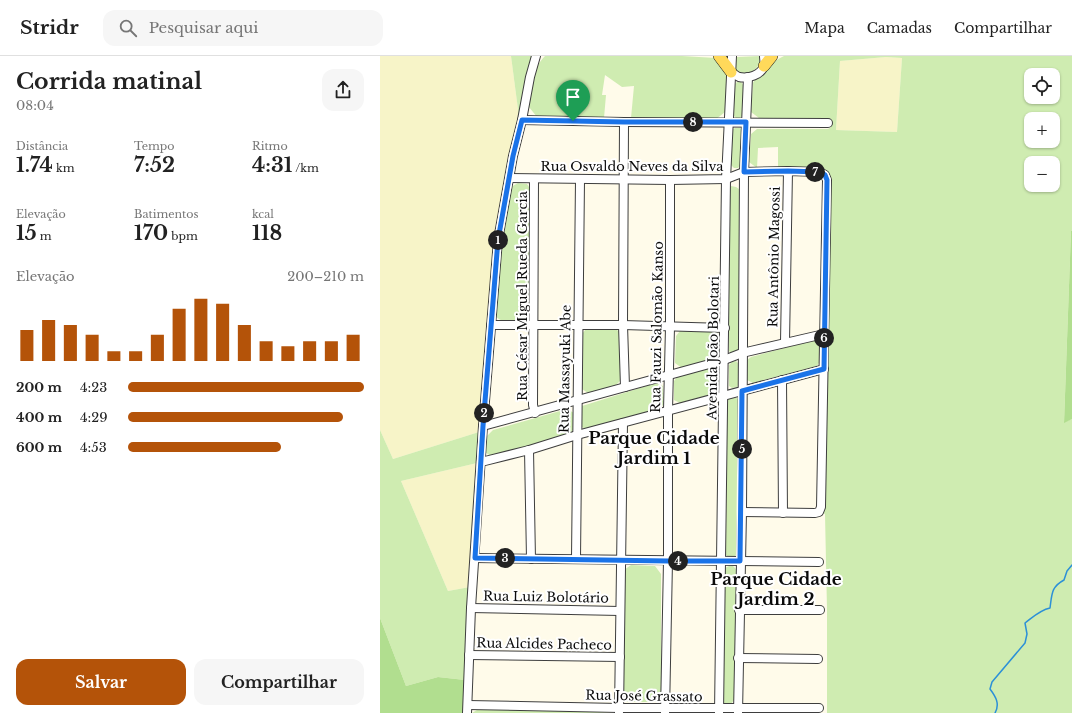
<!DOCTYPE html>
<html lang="pt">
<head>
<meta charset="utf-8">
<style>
  body { margin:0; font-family:"Libre Baskerville",serif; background:#f6f6f6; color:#222; height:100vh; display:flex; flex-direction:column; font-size:15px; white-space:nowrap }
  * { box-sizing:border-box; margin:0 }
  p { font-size:13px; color:#767676 }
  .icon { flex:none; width:22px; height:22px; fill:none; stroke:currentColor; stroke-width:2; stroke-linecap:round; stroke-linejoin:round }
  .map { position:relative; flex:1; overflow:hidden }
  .details { display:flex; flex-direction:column; background:#fff; width:380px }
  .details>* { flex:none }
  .controls { position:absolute; left:644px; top:12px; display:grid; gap:8px }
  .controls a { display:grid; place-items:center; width:36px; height:36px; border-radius:8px; background:#fff; box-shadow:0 1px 3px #0004; font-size:20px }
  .pin { position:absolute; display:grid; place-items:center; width:34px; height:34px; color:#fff; margin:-41px -17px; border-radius:50% 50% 50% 0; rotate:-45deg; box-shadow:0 0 4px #0007 }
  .pin .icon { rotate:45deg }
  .km { position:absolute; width:20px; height:20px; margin:-10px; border-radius:50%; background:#222; color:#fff; font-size:11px; line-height:20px; text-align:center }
  .round { display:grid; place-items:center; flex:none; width:42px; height:42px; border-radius:12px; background:#f6f6f6 }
  .summary { display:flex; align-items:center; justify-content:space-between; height:68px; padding:0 16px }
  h1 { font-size:22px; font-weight:700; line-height:30px }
  .metrics { display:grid; grid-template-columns:repeat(3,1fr); gap:6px; height:68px; padding:4px 16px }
  .metrics div { display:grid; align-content:center }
  .metrics b { font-size:20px; font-weight:700 }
  .metrics small { font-size:11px; font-weight:400 }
  .metrics p { font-size:11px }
  .chart { height:112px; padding:8px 16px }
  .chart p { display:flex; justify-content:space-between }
  .chart svg { width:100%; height:72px; margin-top:4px; stroke:#b45309; stroke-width:6 }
  .cta { display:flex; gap:8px; margin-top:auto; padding:8px 16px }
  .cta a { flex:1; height:46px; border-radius:12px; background:#b45309; color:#fff; font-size:16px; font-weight:700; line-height:46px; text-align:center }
  .cta a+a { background:#f6f6f6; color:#222 }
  ul { padding:0 16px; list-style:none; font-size:13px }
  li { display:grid; grid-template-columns:64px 48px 1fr; align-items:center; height:30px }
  li i { height:10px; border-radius:5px; background:#b45309 }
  header { display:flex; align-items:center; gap:24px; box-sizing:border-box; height:56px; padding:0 20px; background:#fff; border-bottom:1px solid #e0e0e0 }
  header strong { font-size:19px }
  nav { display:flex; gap:22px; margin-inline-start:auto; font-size:14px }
  .search { width:280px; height:36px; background:#f6f6f6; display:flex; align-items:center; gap:10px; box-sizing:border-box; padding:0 14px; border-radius:12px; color:#767676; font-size:15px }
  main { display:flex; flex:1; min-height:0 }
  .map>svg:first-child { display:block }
  .farmland { fill:#f7f4c8 }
  .green { fill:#cfecb1; fill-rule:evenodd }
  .forest { fill:#b1de8f }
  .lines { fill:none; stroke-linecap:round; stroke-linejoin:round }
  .stream { stroke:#2c90d7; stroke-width:1.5 }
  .minor-casing { stroke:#3e3e3e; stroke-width:10 }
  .major-casing { stroke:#1c1c1c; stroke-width:12 }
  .minor { stroke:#fff; stroke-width:8 }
  .major { stroke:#ffd95a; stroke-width:11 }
  .route-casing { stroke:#fff; stroke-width:8 }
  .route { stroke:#1a73e8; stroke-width:5 }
  .labels { text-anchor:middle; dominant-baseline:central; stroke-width:4; stroke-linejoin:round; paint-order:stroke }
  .street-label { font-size:13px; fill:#0b0b0b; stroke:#fff }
  .district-label { font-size:17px; font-weight:bold; fill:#0b0b0b; stroke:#fff }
</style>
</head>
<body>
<header>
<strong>Stridr</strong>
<div class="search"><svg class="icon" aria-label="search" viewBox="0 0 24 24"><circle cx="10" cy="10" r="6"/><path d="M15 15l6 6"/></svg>Pesquisar aqui</div>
<nav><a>Mapa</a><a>Camadas</a><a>Compartilhar</a></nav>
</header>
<main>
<section class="details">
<div class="summary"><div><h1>Corrida matinal</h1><p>08:04</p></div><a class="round"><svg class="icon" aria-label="share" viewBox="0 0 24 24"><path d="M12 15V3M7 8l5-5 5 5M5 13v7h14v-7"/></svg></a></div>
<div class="metrics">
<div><p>Distância</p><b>1.74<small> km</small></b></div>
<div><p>Tempo</p><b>7:52</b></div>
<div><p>Ritmo</p><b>4:31<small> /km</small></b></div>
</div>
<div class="metrics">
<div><p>Elevação</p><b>15<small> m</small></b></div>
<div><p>Batimentos</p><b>170<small> bpm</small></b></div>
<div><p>kcal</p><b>118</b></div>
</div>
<div class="chart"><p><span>Elevação</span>200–210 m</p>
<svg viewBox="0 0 160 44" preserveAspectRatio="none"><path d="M5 44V25M15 44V19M25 44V22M35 44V28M45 44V38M55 44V38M65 44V28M75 44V12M85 44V6M95 44V9M105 44V22M115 44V32M125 44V35M135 44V32M145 44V32M155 44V28"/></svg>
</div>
<ul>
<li><b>200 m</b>4:23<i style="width:100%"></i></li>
<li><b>400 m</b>4:29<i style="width:91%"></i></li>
<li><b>600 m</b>4:53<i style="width:65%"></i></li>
</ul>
<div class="cta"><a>Salvar</a><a>Compartilhar</a></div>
</section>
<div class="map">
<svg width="692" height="657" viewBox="0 0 692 657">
  <rect width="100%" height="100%" fill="#fffbea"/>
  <g class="farmland">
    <polygon points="0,0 131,0 139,61 99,376 13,403 0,374"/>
    <polygon points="506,1 522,2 517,76 456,74 460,5"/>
    <polygon points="97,407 90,531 68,535 21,425"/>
  </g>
  <g class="green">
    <polygon points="131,0 154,0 139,61"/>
    <path d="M165,0h137l34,2 9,12 2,12 -2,30 -10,8 -84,-2 3,-32 -12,1 -17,-12 -3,20h4l-2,23 -67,-1 -8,-10c2,-18 2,-37 16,-51z"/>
    <path d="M380,0c1,13 -8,17 -20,18 -7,-4 -5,-9 -3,-17z"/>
    <path d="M404,0h288v175h-1l-7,191 8,-3v294h-245v-103l-2,-96 -2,-1 2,-6 6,-327 -3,-7 -5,-4 -45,-1v-21l-20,1 -1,20 -8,-6 2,-28 6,-5h71l3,-2v-5l-3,-3 -69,-1 -8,-6 2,-29c4,-10 21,-22 31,-27zM506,1l16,1 -5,74 -61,-2 4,-69zM651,19h22v22h-22zM651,63h22v22h-22zM651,107h22v22h-22z"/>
    <polygon points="357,26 361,26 364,30 363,59 360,62 356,62 353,59 355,28"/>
    <polygon points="355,72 360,72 363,75 361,109 358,112 354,112 351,109 352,74"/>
    <path d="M138,127l9,1 4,6 -1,128 -3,3c-10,0 -28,4 -32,-7l7,-73 9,-54z"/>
    <polygon points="351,130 356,131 359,133 359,293 358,296 351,297 349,295 349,132"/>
    <polygon points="206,273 237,274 241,277 240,325 234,331 208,337 202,333 202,278"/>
    <path d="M335,274c9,11 9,18 1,29l-34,9 -7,-5 1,-27 4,-5z"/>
    <polygon points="435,284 441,287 440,305 437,310 373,327 367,324 366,305 371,301"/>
    <polygon points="356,305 359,308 359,328 357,331 352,332 349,330 349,309 352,306"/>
    <polygon points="334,310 340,315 341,332 336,337 300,347 294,344 294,325 297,321"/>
    <polygon points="276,327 283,330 284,348 279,353 206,374 201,370 200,355 202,350"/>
    <polygon points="355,341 358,343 357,496 355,501 349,501 346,499 347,344 350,342"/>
    <polygon points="187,353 194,357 194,373 189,378 115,400 109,399 105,396 106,381 113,374"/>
    <polygon points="0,374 13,403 99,376 97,407 21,425 68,535 90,531 85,624 58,621 26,630 0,562"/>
    <polygon points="251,509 275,510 281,518 281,641 275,646 247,646 243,639 244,514"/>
    <polygon points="349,510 353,510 356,513 354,644 351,648 345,648 343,646 345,512"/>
    <polygon points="100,653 205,655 232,657 92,657 97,654"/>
  </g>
  <g class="forest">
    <polygon points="691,175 692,175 692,363 684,367"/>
    <polygon points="0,562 26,630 58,621 85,624 84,657 0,657"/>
  </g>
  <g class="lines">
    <path class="stream" d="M615,657c5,-9 1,-16 -5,-24l2,-7 33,-39 2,-9 -2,-11c8,-6 15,-13 25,-15 2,-14 1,-21 14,-28l3,-9 5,-6"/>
    <defs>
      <g id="minor">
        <path d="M351,16c2,1 5,4 8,5 9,2 22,-2 25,-11 1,-3 0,-7 0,-10"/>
        <polyline points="142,64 244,66 448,67"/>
        <polyline points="244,66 243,269 245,331"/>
        <polyline points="130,122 290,124 346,123 364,116 408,115 440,116 445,119 447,124 441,451 439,456 435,457 362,456"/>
        <polyline points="154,123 153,349 155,357"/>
        <polyline points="111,269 243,269 345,272"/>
        <polyline points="405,286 408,115"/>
        <polyline points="402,324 403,457"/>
        <polyline points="103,370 344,304 362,297 444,278"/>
        <polyline points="149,394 151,503"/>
        <polyline points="101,406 149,394 197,379 444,313"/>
        <polyline points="95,502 439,506"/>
        <polyline points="196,503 200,124"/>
        <polyline points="91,552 240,555"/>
        <polyline points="359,554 440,554"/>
        <polyline points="89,599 240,601"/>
        <polyline points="358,602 438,603"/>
        <polyline points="88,649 239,652 439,652"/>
        <polyline points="239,656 243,367"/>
        <polyline points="87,657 91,552 103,370 118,184 133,100 142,64 150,21 156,0"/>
        <polyline points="285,657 288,505 288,354 290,271 290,124"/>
        <polyline points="339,657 346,123 352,0"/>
        <polyline points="358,657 362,456 364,116 368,21"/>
      </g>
      <g id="major">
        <polyline points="339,0 351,16"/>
        <polyline points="384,10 392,0"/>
      </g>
    </defs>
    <use href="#minor" class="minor-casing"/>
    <use href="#major" class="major-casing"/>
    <use href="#minor" class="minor"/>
    <use href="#major" class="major"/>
  </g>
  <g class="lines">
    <defs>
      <polygon id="route" points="142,64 244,66 366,66 364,116 408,115 440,116 445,119 447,124 444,313 362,335 360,505 288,505 95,502 103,370 118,184 133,100"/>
    </defs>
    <use href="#route" class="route-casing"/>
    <use href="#route" class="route"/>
  </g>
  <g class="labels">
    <g class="street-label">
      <text x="252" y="110">Rua Osvaldo Neves da Silva</text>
      <text transform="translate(394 201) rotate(-89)">Rua Antônio Magossi</text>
      <text transform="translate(142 240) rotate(-90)">Rua César Miguel Rueda Garcia</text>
      <text transform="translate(277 271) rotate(-89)">Rua Fauzi Salomão Kanso</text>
      <text transform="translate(333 292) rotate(-89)">Avenida João Bolotari</text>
      <text transform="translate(185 313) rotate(-89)">Rua Massayuki Abe</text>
      <text transform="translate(166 541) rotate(1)">Rua Luiz Bolotário</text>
      <text transform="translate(164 588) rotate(1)">Rua Alcides Pacheco</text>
      <text transform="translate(264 640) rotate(1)">Rua José Grassato</text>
    </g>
    <g class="district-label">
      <text x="274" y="382">Parque Cidade<tspan x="274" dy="20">Jardim 1</tspan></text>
      <text x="396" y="523">Parque Cidade<tspan x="396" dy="20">Jardim 2</tspan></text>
    </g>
  </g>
</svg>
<div class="controls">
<a><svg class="icon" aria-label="locate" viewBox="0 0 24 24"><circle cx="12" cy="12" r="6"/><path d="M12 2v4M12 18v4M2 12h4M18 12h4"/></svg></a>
<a>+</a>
<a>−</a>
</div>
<div class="pin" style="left:193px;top:65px;background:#1e9e55"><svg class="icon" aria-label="arrive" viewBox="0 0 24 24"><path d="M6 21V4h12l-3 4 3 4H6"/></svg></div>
<b class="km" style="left:118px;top:184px">1</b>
<b class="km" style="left:104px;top:357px">2</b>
<b class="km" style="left:125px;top:502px">3</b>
<b class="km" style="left:298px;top:505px">4</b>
<b class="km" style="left:362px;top:393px">5</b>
<b class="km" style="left:444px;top:282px">6</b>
<b class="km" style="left:435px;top:116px">7</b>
<b class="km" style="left:313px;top:66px">8</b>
</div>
</main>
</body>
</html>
